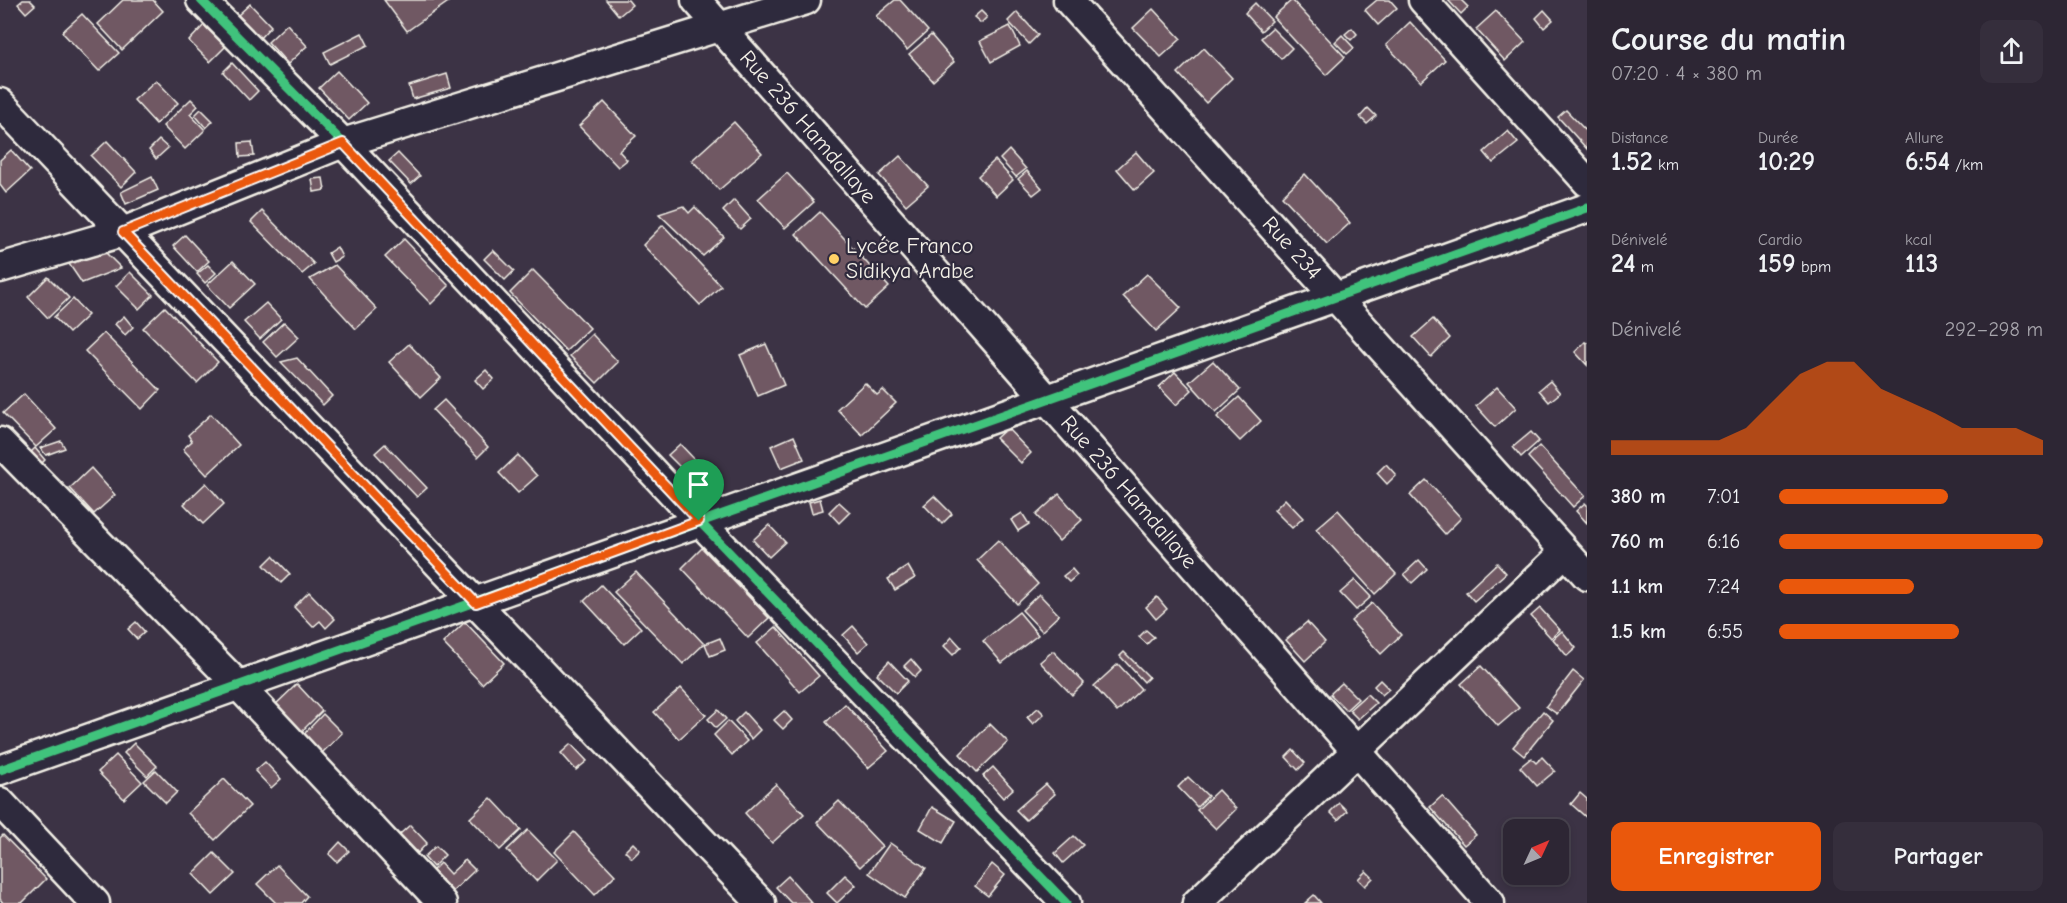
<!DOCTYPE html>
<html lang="fr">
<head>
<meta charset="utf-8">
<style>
  body { margin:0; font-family:"Comic Neue",sans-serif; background:#352e3c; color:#f1f3f6; height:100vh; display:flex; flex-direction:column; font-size:22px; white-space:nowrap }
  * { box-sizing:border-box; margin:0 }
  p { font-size:20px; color:#a7a5ac }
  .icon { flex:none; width:33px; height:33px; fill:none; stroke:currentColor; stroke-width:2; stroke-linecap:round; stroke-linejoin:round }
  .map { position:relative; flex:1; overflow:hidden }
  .sheet { display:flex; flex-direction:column; background:#2d2634; width:480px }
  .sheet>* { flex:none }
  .needle { width:39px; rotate:46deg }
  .controls { position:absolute; left:1503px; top:819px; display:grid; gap:12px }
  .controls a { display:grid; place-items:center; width:66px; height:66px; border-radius:12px; background:#2d2634; box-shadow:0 3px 9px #0003,0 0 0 2px #48434f; font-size:30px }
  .pin { position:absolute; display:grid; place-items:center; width:51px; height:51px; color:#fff; margin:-62px -26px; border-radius:50% 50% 50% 0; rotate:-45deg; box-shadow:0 0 6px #0007 }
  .pin .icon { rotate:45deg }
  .round { display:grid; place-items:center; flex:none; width:63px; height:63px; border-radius:12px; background:#352e3c }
  .summary { display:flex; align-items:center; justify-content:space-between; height:102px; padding:0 24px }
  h1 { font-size:33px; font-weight:800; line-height:45px }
  .metrics { display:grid; grid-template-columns:repeat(3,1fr); gap:9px; height:102px; padding:6px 24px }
  .metrics div { display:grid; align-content:center }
  .metrics b { font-size:26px; font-weight:800 }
  .metrics small { font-size:16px; font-weight:400 }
  .metrics p { font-size:16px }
  .chart { height:168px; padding:12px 24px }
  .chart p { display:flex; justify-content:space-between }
  .chart svg { width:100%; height:108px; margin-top:6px; fill:#ea580c; opacity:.7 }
  .cta { display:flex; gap:12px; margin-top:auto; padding:12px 24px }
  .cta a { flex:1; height:69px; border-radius:12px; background:#ea580c; color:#fff; font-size:24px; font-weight:800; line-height:69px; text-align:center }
  .cta a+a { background:#352e3c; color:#f1f3f6 }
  ul { padding:0 24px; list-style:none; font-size:20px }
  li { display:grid; grid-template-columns:96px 72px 1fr; align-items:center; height:45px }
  li i { height:15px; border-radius:8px; background:#ea580c }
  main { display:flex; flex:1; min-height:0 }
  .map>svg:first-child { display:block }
  .building { fill:#705864; stroke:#f4f1e8; stroke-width:1.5 }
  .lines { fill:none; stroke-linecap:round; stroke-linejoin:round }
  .minor-casing { stroke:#f4f1e8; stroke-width:33 }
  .minor { stroke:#2f2a3d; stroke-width:28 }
  .cycleway-casing { stroke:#2f2a3d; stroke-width:13 }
  .cycleway { stroke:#40c37c; stroke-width:9 }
  .route-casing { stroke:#fff; stroke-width:12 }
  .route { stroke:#ea580c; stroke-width:8 }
  .poi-dot { fill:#ffd166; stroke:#2f2a3d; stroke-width:2 }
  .labels { text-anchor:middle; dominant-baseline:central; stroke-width:4.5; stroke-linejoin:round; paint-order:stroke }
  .street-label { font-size:22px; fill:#f4f1e8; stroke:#2f2a3d }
  .poi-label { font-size:22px; fill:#f4f1e8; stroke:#2f2a3d; text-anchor:start }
</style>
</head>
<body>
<main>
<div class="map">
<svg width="1587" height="903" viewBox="0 0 1587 903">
  <rect width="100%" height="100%" fill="#3c3345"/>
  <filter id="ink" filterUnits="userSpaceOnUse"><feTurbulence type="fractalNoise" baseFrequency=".0167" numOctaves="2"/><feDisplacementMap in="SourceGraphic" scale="12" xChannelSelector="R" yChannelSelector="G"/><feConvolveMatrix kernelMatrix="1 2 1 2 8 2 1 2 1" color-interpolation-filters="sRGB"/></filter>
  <g filter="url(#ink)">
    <g class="building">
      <polygon points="23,0 30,0 35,5 26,13 18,4"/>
      <polygon points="123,0 153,0 163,11 122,50 98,24"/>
      <polygon points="384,0 451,0 407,31"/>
      <polygon points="606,0 628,0 632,5 619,16"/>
      <polygon points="895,0 900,0 928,31 907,50 876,16"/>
      <polygon points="1292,0 1345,57 1326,75 1273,17"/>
      <polygon points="1377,0 1390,0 1397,8 1378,25 1365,10"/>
      <polygon points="1448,0 1461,0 1468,7 1461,14"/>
      <polygon points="1255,3 1272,21 1261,31 1245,13"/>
      <polygon points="250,4 271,26 260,38 238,15"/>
      <polygon points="1153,9 1181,39 1161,57 1133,28"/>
      <polygon points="1544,10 1553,20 1544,28 1536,18"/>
      <polygon points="981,11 987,17 981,23 974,17"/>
      <polygon points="1496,11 1525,42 1505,61 1476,29"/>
      <polygon points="1017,12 1038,35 1029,44 1008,21"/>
      <polygon points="82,14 119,53 99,71 62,32"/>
      <polygon points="1410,22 1445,60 1421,82 1386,45"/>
      <polygon points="287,24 307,46 288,64 268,42"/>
      <polygon points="204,25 226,46 210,62 189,41"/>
      <polygon points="1010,26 1020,46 991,62 980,41"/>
      <polygon points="1272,28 1292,48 1281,59 1261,38"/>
      <polygon points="1352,28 1357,34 1351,40 1345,34"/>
      <polygon points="362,33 368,45 330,64 324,52"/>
      <polygon points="931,35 954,62 933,81 909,54"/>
      <polygon points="1342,35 1354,48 1347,54 1335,42"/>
      <polygon points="1204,48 1232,78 1206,103 1178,73"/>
      <polygon points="232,63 258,91 249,100 223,72"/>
      <polygon points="337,71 367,103 349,120 319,88"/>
      <polygon points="447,74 451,88 413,99 409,86"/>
      <polygon points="156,80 178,103 156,124 134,100"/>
      <polygon points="191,99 198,106 190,114 205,130 185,149 163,126"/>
      <polygon points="604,102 636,136 619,151 627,160 618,167 579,126"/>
      <polygon points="1368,108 1376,116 1367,124 1360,117"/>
      <polygon points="201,109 213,121 206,128 195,115"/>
      <polygon points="1566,110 1587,132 1587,149 1558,117"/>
      <polygon points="734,122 762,153 719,190 692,160"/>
      <polygon points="1508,131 1518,143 1493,163 1484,152"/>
      <polygon points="159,140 168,148 156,159 149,150"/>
      <polygon points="107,141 136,172 121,187 91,156"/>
      <polygon points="252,142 254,156 240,157 239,143"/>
      <polygon points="11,150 30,171 6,193 0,185 0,160"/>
      <polygon points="1009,150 1026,169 1016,177 1000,159"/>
      <polygon points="1136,152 1154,173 1135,190 1117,169"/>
      <polygon points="398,153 420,176 411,184 389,161"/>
      <polygon points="900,156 928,186 906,205 879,175"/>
      <polygon points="995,160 1013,180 996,196 978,176"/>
      <polygon points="1027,171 1042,188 1033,195 1018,179"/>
      <polygon points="787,173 814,202 785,228 758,199"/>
      <polygon points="1305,174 1350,223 1327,244 1282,196"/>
      <polygon points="152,177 158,190 126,204 121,192"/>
      <polygon points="323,178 325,190 314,192 312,179"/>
      <polygon points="734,200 751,219 740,229 723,211"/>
      <polygon points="683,206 689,213 695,207 724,237 703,256 659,214"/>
      <polygon points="262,211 314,264 302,274 251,222"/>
      <polygon points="820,212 889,287 865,309 796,234"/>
      <polygon points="663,225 721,286 700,305 643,245"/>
      <polygon points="185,235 209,261 197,272 173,246"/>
      <polygon points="404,239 449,286 431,304 385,257"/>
      <polygon points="337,247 342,257 333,262 328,253"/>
      <polygon points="102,249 121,268 82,283 67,261"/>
      <polygon points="493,250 514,271 505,280 484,259"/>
      <polygon points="233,261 255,284 229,308 207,285"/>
      <polygon points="208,265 216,273 205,283 197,274"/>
      <polygon points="335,265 377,309 356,329 310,279"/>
      <polygon points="533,270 590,328 566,351 510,293"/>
      <polygon points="130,272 153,295 139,309 116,286"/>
      <polygon points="1147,274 1181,308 1156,331 1123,296"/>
      <polygon points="48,277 69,298 48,318 28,297"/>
      <polygon points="73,299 88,315 69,333 54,317"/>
      <polygon points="266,303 281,319 260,339 244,322"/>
      <polygon points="165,307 218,362 197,383 143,328"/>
      <polygon points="124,316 133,327 125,335 115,324"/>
      <polygon points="1433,319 1450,338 1431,357 1413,337"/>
      <polygon points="284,322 299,337 277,357 263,342"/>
      <polygon points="104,333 160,390 142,409 85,351"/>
      <polygon points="592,334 618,362 597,383 570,356"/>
      <polygon points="1585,342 1587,343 1587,365 1575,352"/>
      <polygon points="409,344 441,378 421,397 389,362"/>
      <polygon points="766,344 784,385 758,396 740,355"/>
      <polygon points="297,358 332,396 323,405 281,362"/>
      <polygon points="1213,361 1240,390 1216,412 1189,382"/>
      <polygon points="486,370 494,379 483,389 475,380"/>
      <polygon points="1175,372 1192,390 1176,405 1159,387"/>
      <polygon points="1550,381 1560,393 1549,402 1539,390"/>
      <polygon points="865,383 877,395 883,390 896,403 862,435 837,409"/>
      <polygon points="1497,387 1516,408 1495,427 1476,406"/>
      <polygon points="24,394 56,429 36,447 3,413"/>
      <polygon points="1239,397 1261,421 1240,441 1217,417"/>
      <polygon points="444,400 488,447 478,457 433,410"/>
      <polygon points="211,414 239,445 207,475 183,449 192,441 188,435"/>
      <polygon points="1007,428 1031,453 1021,463 996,438"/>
      <polygon points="1531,432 1539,441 1521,457 1513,447"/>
      <polygon points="794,436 804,459 781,468 771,446"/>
      <polygon points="61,441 65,448 46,455 40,448"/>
      <polygon points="385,444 427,488 417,497 375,453"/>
      <polygon points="680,444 697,462 686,473 668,455"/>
      <polygon points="1539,446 1585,496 1573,507 1528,457"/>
      <polygon points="35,448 45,460 39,466 28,455"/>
      <polygon points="518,455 537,476 518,493 499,473"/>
      <polygon points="1386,464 1396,475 1387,484 1377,473"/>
      <polygon points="91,468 115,495 94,514 70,488"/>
      <polygon points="698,470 712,485 704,493 690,479"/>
      <polygon points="1426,480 1461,518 1445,534 1410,495"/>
      <polygon points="206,483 224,504 203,524 184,504"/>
      <polygon points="1059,494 1082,520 1059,541 1036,515"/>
      <polygon points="934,496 952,514 942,524 924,505"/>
      <polygon points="820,499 823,510 812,513 809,502"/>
      <polygon points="1285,499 1303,518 1292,528 1274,510"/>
      <polygon points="839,502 850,512 839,523 829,512"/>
      <polygon points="1585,503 1587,505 1587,523 1576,511"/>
      <polygon points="1338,510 1396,574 1375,594 1316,529"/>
      <polygon points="1022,513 1029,524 1018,531 1011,520"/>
      <polygon points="769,525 785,542 769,557 753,540"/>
      <polygon points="998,540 1038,584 1017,604 977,560"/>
      <polygon points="702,548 769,618 748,638 682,568"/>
      <polygon points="273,556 290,574 281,583 264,565"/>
      <polygon points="1419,560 1427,569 1412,583 1404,574"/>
      <polygon points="1497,563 1506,573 1474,601 1466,592"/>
      <polygon points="908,566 915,578 895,590 888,579"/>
      <polygon points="1072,569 1077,575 1069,582 1063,576"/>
      <polygon points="636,572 704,644 683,664 614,592"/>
      <polygon points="1355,580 1371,597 1356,610 1340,593"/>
      <polygon points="601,585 641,628 624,644 584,601"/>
      <polygon points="309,592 335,619 326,628 320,621 313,627 294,607"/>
      <polygon points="1039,594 1059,615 1042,631 1022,610"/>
      <polygon points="1157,597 1167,609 1156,619 1146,607"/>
      <polygon points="1372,603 1401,635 1381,654 1351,621"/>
      <polygon points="1540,608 1560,630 1551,638 1531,616"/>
      <polygon points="1019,612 1038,635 1002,663 983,641"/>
      <polygon points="136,622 145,632 137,639 128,629"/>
      <polygon points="465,622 504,663 482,684 443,643"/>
      <polygon points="1307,622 1325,642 1305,661 1286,640"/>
      <polygon points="853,626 868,643 858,652 843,635"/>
      <polygon points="776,627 819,676 800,692 757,643"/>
      <polygon points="1146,630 1154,637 1147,644 1139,637"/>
      <polygon points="1562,631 1576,648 1567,656 1553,639"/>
      <polygon points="952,637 961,647 953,655 944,646"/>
      <polygon points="720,638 725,650 710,656 705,644"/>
      <polygon points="1053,651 1084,683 1072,695 1040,662"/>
      <polygon points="1124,652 1149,677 1144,682 1120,656"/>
      <polygon points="911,659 921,671 915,677 904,666"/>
      <polygon points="889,661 908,681 896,693 877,674"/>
      <polygon points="1118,664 1141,689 1117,712 1094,686"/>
      <polygon points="1481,666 1519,708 1498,726 1461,684"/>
      <polygon points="1573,671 1584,680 1557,714 1546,706"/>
      <polygon points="1380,680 1389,689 1382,695 1374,686"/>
      <polygon points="1342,683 1358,699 1346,710 1330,694"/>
      <polygon points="297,684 322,711 301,732 275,705"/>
      <polygon points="681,688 706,715 679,739 654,712"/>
      <polygon points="1367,694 1376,703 1358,719 1349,710"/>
      <polygon points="845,704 888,751 868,768 826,722"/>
      <polygon points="1038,708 1044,714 1033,724 1027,717"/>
      <polygon points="718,710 726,719 716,728 708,719"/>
      <polygon points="784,711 792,720 783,729 774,720"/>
      <polygon points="1543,711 1553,720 1524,756 1513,747"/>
      <polygon points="744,712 760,730 751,739 735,721"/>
      <polygon points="323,714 342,733 322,753 304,734"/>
      <polygon points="728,721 747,741 732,755 714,735"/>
      <polygon points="990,724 1008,742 977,772 960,754"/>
      <polygon points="134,743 157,766 147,776 124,753"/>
      <polygon points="571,744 587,761 576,770 561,753"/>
      <polygon points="1293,750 1305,763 1298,770 1286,757"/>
      <polygon points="116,755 142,782 124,799 98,772"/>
      <polygon points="1542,757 1555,771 1537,786 1520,767 1531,758 1536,763"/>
      <polygon points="265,762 281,779 271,788 255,771"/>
      <polygon points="993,767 1013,789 1003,798 983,776"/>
      <polygon points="156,770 177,792 166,803 144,781"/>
      <polygon points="1188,777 1208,796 1197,807 1178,787"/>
      <polygon points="224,779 250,806 215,840 188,813"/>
      <polygon points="776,784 804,814 772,843 745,813"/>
      <polygon points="1046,784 1055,794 1026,820 1016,810"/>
      <polygon points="1218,790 1236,809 1216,829 1197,810"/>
      <polygon points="1580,793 1587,799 1587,818 1571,804"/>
      <polygon points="1442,796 1476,835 1464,845 1430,807"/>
      <polygon points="491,798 521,830 500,850 470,818"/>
      <polygon points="839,801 882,846 860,867 817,822"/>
      <polygon points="1339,803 1347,811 1338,820 1330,812"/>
      <polygon points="932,807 956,821 943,843 920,829"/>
      <polygon points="410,825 427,843 418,853 400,834"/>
      <polygon points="528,830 557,860 536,881 507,850"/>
      <polygon points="574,832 615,875 595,895 554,852"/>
      <polygon points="3,835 46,879 22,903 3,903 0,899 0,838"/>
      <polygon points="1074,836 1083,845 1063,863 1055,853"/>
      <polygon points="340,842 349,851 337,862 329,854"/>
      <polygon points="633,843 640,850 632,858 625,851"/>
      <polygon points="890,843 926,868 905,898 869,873"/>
      <polygon points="436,846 445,855 433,867 424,857"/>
      <polygon points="214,853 235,874 213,895 193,874"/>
      <polygon points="465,860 475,870 452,892 432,871 440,863 450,874"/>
      <polygon points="992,864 1005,875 988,896 975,886"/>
      <polygon points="277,865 307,896 301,903 276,903 257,884"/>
      <polygon points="1366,871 1373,878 1365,886 1358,879"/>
      <polygon points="845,875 856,885 837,903 827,893"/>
      <polygon points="788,876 812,903 791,903 776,887"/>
      <polygon points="1314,895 1321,903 1305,903"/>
    </g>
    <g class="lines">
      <defs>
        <g id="minor">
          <polyline points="201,0 343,143 699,521 1066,903"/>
          <polyline points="696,0 1490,903"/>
          <polyline points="1068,0 1587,576"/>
          <polyline points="1423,0 1587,182"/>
          <polyline points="0,103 761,903"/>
          <polyline points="0,268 123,232 343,143 806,0"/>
          <polyline points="0,442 238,685 442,903"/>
          <polyline points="0,770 1587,208"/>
          <polyline points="0,802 95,903"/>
          <polyline points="1197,903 1565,552"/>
        </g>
      </defs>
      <use href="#minor" class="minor-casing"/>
      <use href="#minor" class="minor"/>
      <defs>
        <g id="cycleway">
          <polyline points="201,0 343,143 699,521 1066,903"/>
          <polyline points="0,770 1587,208"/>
        </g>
      </defs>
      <use href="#cycleway" class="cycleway-casing"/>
      <use href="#cycleway" class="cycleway"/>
    </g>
  </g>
  <g class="lines" filter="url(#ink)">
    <defs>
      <polygon id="route" points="343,143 699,521 476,603 123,232"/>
    </defs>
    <use href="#route" class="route-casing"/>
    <use href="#route" class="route"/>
  </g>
  <circle class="poi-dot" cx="834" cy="259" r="6"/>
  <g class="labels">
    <g class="street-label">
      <text transform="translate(808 127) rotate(49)">Rue 236 Hamdallaye</text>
      <text transform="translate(1292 248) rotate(48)">Rue 234</text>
      <text transform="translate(1129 492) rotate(49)">Rue 236 Hamdallaye</text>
    </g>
    <g class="poi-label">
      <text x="846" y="246">Lycée Franco<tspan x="846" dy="25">Sidikya Arabe</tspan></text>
    </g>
  </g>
</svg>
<div class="controls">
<a><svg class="needle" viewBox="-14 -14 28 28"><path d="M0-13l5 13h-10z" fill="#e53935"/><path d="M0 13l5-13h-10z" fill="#a7a5ac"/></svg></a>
</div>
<div class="pin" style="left:699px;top:521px;background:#1e9e55"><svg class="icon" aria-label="arrive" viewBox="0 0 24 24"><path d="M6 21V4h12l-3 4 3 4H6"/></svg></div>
</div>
<section class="sheet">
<div class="summary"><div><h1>Course du matin</h1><p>07:20 · 4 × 380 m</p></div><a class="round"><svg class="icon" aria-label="share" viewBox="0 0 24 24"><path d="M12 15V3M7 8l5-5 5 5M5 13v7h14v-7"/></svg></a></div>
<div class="metrics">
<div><p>Distance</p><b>1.52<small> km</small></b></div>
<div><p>Durée</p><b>10:29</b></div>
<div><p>Allure</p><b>6:54<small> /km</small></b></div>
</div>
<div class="metrics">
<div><p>Dénivelé</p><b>24<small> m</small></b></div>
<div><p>Cardio</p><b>159<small> bpm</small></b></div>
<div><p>kcal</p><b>113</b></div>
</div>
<div class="chart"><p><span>Dénivelé</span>292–298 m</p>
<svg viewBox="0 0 160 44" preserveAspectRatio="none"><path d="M0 44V38L10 38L20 38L30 38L40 38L50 33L60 22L70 11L80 6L90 6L100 17L110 22L120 27L130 33L140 33L150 33L160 38V44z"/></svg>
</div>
<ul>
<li><b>380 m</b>7:01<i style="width:64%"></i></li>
<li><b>760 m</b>6:16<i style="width:100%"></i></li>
<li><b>1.1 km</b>7:24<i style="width:51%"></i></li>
<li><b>1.5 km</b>6:55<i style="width:68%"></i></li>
</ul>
<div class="cta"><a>Enregistrer</a><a>Partager</a></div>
</section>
</main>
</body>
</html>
